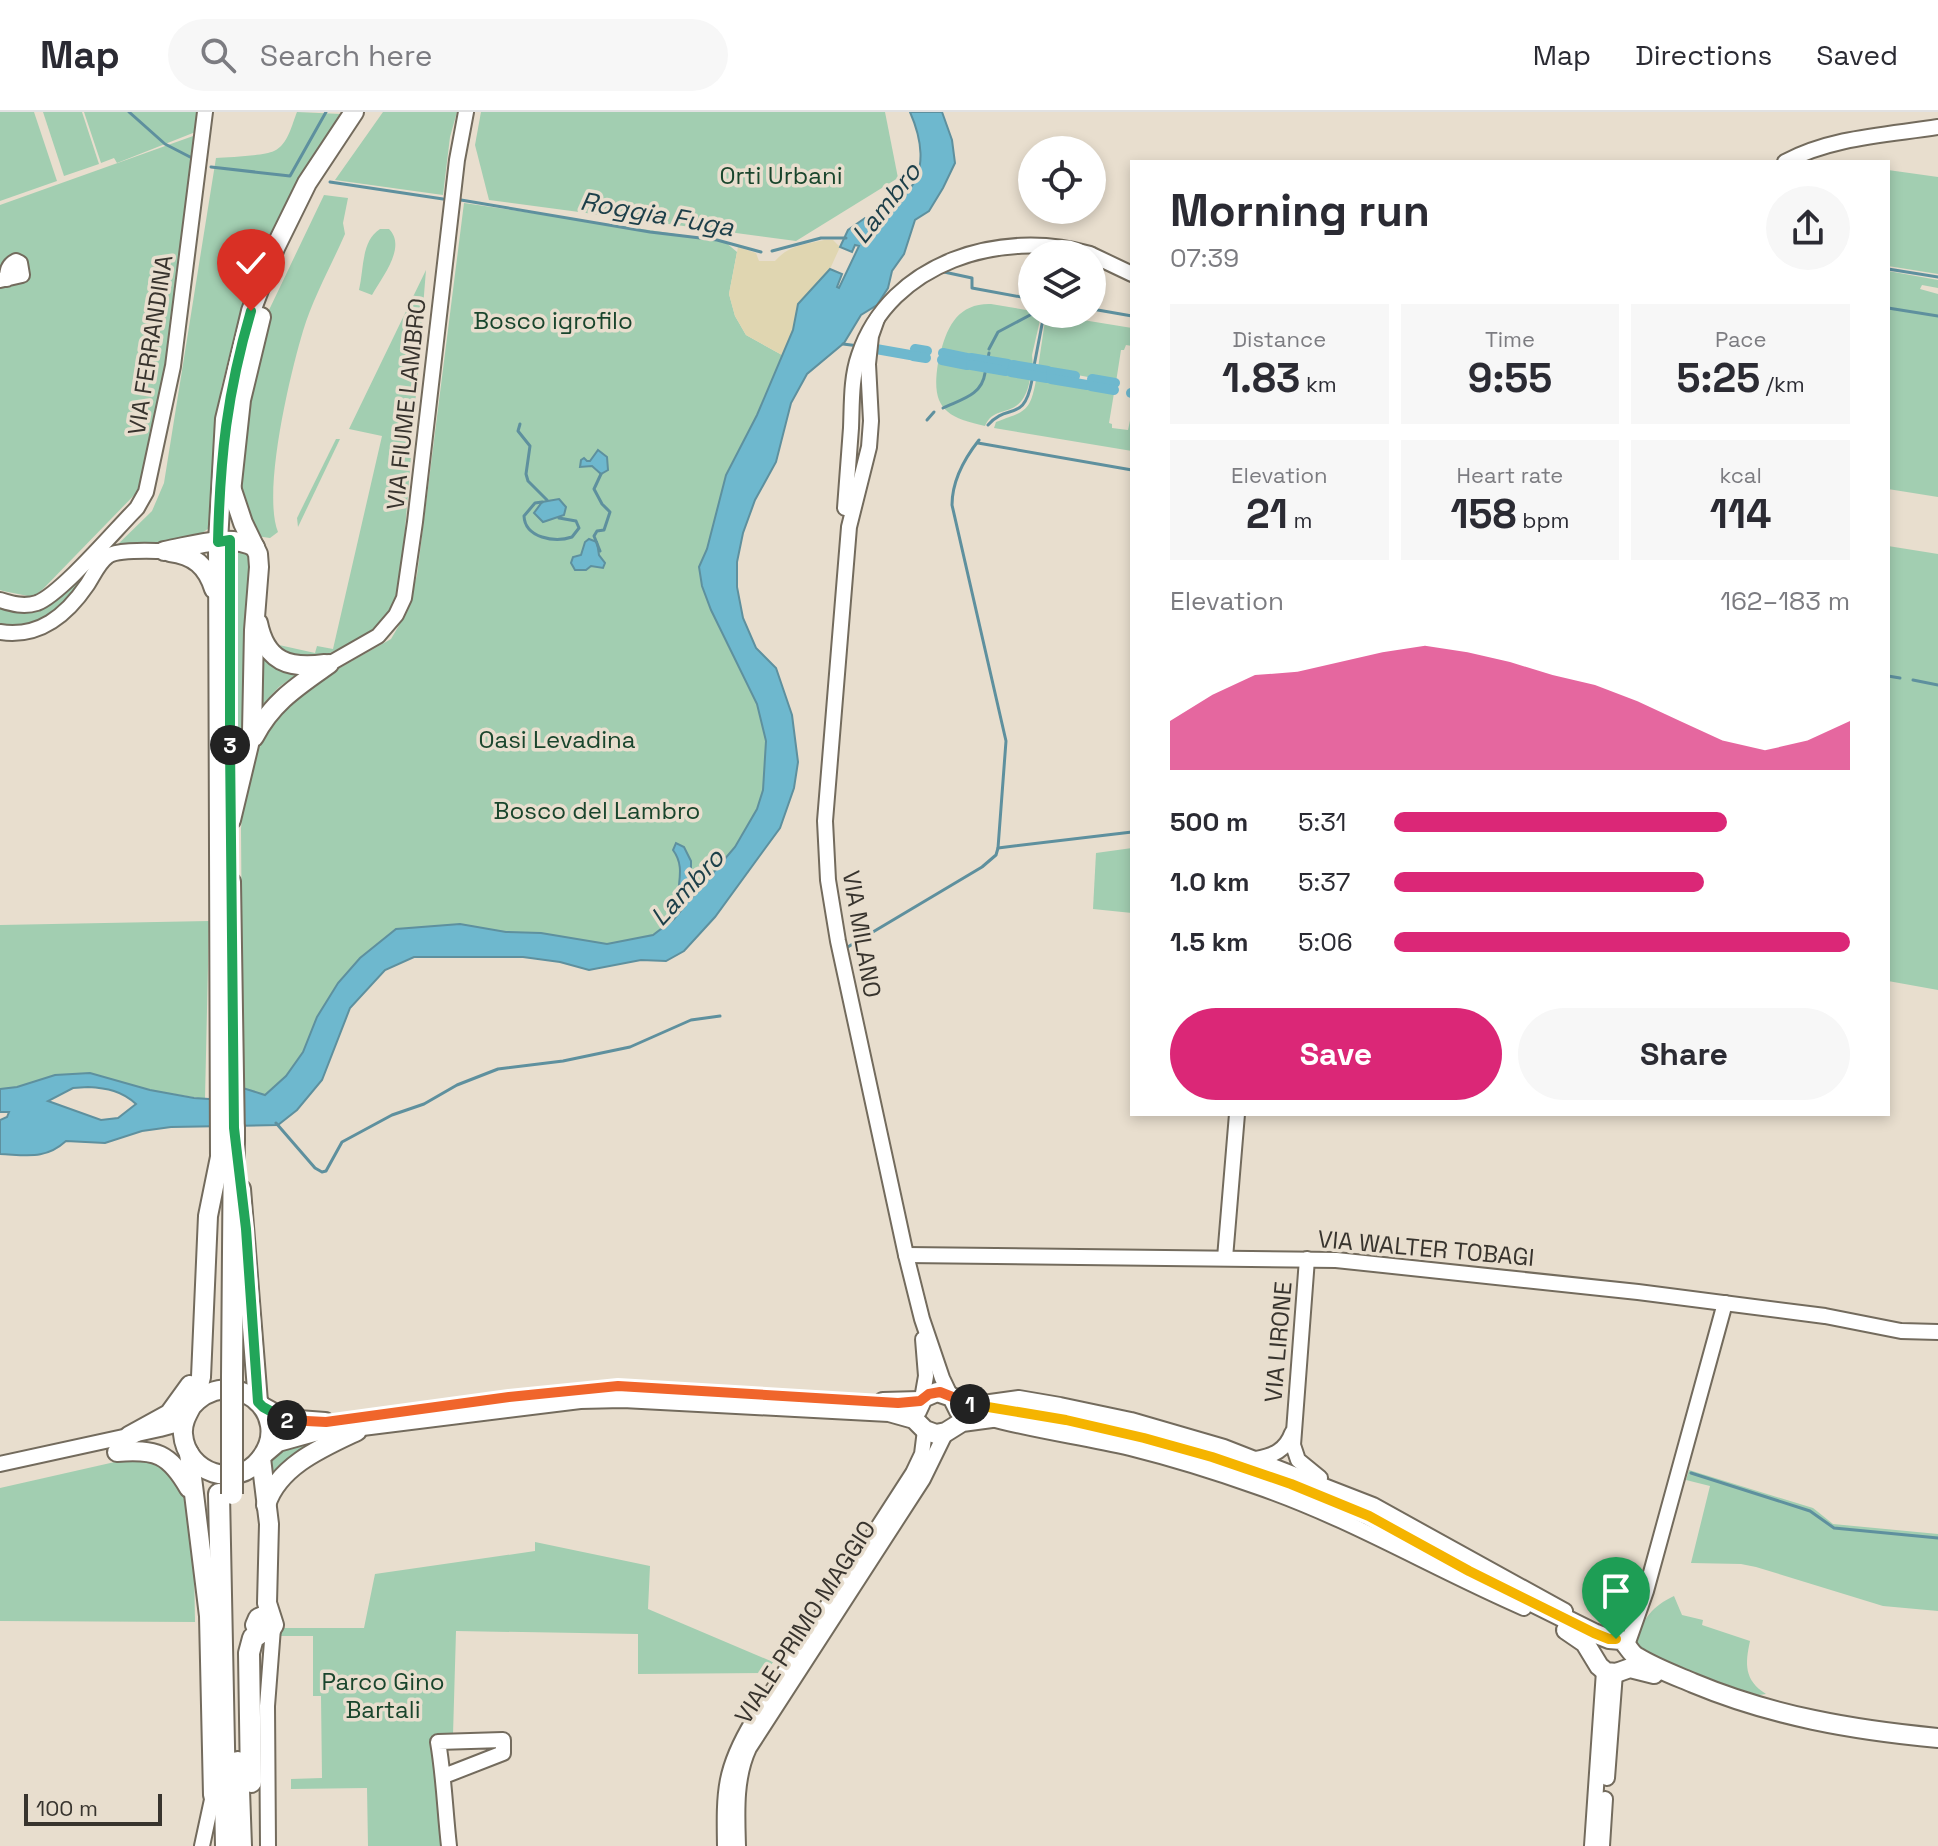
<!DOCTYPE html>
<html lang="en">
<head>
<meta charset="utf-8">
<style>
  body { margin:0; font-family:"Space Grotesk",sans-serif; background:#f7f7f7; color:#2b2b33; height:100vh; display:flex; flex-direction:column; font-size:30px; white-space:nowrap }
  * { box-sizing:border-box; margin:0 }
  p { font-size:26px; color:#7c7c81 }
  .icon { flex:none; width:44px; height:44px; fill:none; stroke:currentColor; stroke-width:2; stroke-linecap:round; stroke-linejoin:round }
  .map { position:relative; flex:1; overflow:hidden }
  .drawer { position:absolute; left:1130px; top:48px; width:760px; height:956px; display:flex; flex-direction:column; background:#fff; border-radius:0px; box-shadow:0 4px 12px #0003 }
  .drawer>* { flex:none }
  .fabs { position:absolute; left:1018px; top:24px; display:grid; gap:16px }
  .fabs a { display:grid; place-items:center; width:88px; height:88px; border-radius:50%; background:#fff; box-shadow:0 4px 12px #0003; font-size:40px }
  .scale { position:absolute; left:24px; bottom:20px; width:138px; box-sizing:border-box; padding-left:8px; border:4px solid #38342e; border-top:0; font-size:22px; line-height:28px; white-space:nowrap; color:#38342e; -webkit-text-stroke:6px #e8dece; paint-order:stroke }
  .pin { position:absolute; display:grid; place-items:center; width:68px; height:68px; color:#fff; margin:-82px -34px; border-radius:50% 50% 50% 0; rotate:-45deg; box-shadow:0 0 8px #0007 }
  .pin .icon { rotate:45deg }
  .km { position:absolute; width:40px; height:40px; margin:-20px; border-radius:50%; background:#222; color:#fff; font-size:22px; line-height:40px; text-align:center }
  .round { display:grid; place-items:center; flex:none; width:84px; height:84px; border-radius:42px; background:#f7f7f7 }
  .headline { display:flex; align-items:center; justify-content:space-between; height:136px; padding:0 40px }
  h1 { font-size:44px; font-weight:600; line-height:60px }
  .stats { display:grid; grid-template-columns:repeat(3,1fr); gap:12px; height:136px; padding:8px 40px }
  .stats div { display:grid; align-content:center; border-radius:0px; background:#f7f7f7; text-align:center }
  .stats b { font-size:40px; font-weight:600 }
  .stats small { font-size:22px; font-weight:400 }
  .stats p { font-size:22px }
  .chart { height:224px; padding:16px 40px }
  .chart p { display:flex; justify-content:space-between }
  .chart svg { width:100%; height:144px; margin-top:8px; fill:#db2777; opacity:.7 }
  .primary-button { display:flex; gap:16px; margin-top:auto; padding:16px 40px }
  .primary-button a { flex:1; height:92px; border-radius:48px; background:#db2777; color:#fff; font-size:32px; font-weight:600; line-height:92px; text-align:center }
  .primary-button a+a { background:#f7f7f7; color:#2b2b33 }
  ul { padding:0 40px; list-style:none; font-size:26px }
  li { display:grid; grid-template-columns:128px 96px 1fr; align-items:center; height:60px }
  li i { height:20px; border-radius:10px; background:#db2777 }
  header { display:flex; align-items:center; gap:48px; box-sizing:border-box; height:112px; padding:0 40px; background:#fff; border-bottom:2px solid #e1e1e2 }
  header strong { font-size:38px }
  nav { display:flex; gap:44px; margin-inline-start:auto; font-size:28px }
  .search { width:560px; height:72px; background:#f7f7f7; display:flex; align-items:center; gap:20px; box-sizing:border-box; padding:0 28px; border-radius:44px; color:#7c7c81; font-size:30px }
  .map>svg:first-child { display:block }
  .green { fill:#a2ceb1 }
  .sand { fill:#e0d6b1 }
  .water { fill:#6eb8ce; stroke:#5e909e; stroke-width:2; fill-rule:evenodd }
  .lines { fill:none; stroke-linecap:round; stroke-linejoin:round }
  .stream { stroke:#5e909e; stroke-width:3 }
  .canal { stroke:#6eb8ce; stroke-width:10 }
  .minor-casing { stroke:#736b5d; stroke-width:18 }
  .major-casing { stroke:#736b5d; stroke-width:22 }
  .highway-casing { stroke:#736b5d; stroke-width:24 }
  .minor { stroke:#fff; stroke-width:14 }
  .major { stroke:#fff; stroke-width:18 }
  .highway { stroke:#fff; stroke-width:20 }
  .highway-bridge-casing { stroke:#736b5d; stroke-width:24; stroke-linecap:butt }
  .highway-bridge { stroke:#fff; stroke-width:20 }
  .split-1-casing { stroke:#fff; stroke-width:16 }
  .split-2-casing { stroke:#fff; stroke-width:16 }
  .split-3-casing { stroke:#fff; stroke-width:16 }
  .split-4-casing { stroke:#fff; stroke-width:16 }
  .split-1 { stroke:#f5b400; stroke-width:10 }
  .split-2 { stroke:#f0652b; stroke-width:10 }
  .split-3 { stroke:#22a559; stroke-width:10 }
  .split-4 { stroke:#22a559; stroke-width:10 }
  .labels { text-anchor:middle; dominant-baseline:central; stroke-width:7; stroke-linejoin:round; paint-order:stroke }
  .park-label { font-size:24px; fill:#19452c; stroke:#e8dece }
  .street-label { font-size:24px; fill:#38342e; stroke:#e8dece }
  .water-label { font-size:26px; font-style:italic; fill:#1c3f49; stroke:#e8dece }
</style>
</head>
<body>
<header>
<strong>Map</strong>
<div class="search"><svg class="icon" aria-label="search" viewBox="0 0 24 24"><circle cx="10" cy="10" r="6"/><path d="M15 15l6 6"/></svg>Search here</div>
<nav><a>Map</a><a>Directions</a><a>Saved</a></nav>
</header>
<div class="map">
<svg width="1938" height="1734" viewBox="0 0 1938 1734">
  <rect width="100%" height="100%" fill="#e8dece"/>
  <g class="green">
    <polygon points="0,0 34,0 57,69 0,89"/>
    <polygon points="43,0 82,0 99,52 64,64"/>
    <polygon points="84,0 201,0 198,19 117,51 114,46 101,51"/>
    <path d="M297,0l44,2 -54,89 -39,82 -27,103 -12,140c-22,18 -68,17 -97,22l40,-39 12,-28 52,-325c14,-1 47,-2 58,-7 14,-6 18,-27 23,-39z"/>
    <polygon points="383,0 457,0 450,25 443,83 335,68"/>
    <polygon points="481,0 885,0 898,66 796,129 489,88 475,33"/>
    <polygon points="196,23 167,257 142,375 43,477 33,485 3,479 0,478 0,93"/>
    <polygon points="1888,58 1938,65 1938,162 1888,154"/>
    <path d="M324,83l24,3 -5,25 2,11c-14,32 -32,64 -42,97 -13,43 -41,161 -25,201l-8,6 -14,-2 -18,-40 11,-103 20,-83z"/>
    <polygon points="464,91 724,129 737,140 729,182 735,204 746,223 782,243 753,312 726,363 707,437 699,455 711,498 757,592 766,629 763,678 757,697 735,735 674,807 654,823 607,832 541,821 396,817 317,905 303,940 286,964 265,983 243,976 241,716 247,661 263,616 327,563 391,527 405,503 417,463"/>
    <path d="M380,117h9c18,18 -7,48 -17,66l-13,-5c5,-21 2,-49 21,-61z"/>
    <polygon points="426,158 403,443 395,495 384,509 368,523 317,547 293,548 270,531 315,541 317,534 333,537 382,324 349,317"/>
    <polygon points="1888,159 1938,168 1938,176 1922,173 1920,177 1938,182 1938,385 1888,377"/>
    <path d="M991,192l41,7v3l9,2 -9,39 1,12 -92,-16c7,-27 19,-48 50,-47z"/>
    <polygon points="1046,202 1132,216 1132,234 1126,233 1124,238 1121,238 1116,270 1038,256"/>
    <path d="M938,251l92,16c-8,44 -35,22 -45,47 -41,-9 -54,-19 -47,-63z"/>
    <path d="M1036,268l78,13 -5,30 3,1v4l16,2 4,-19v40l-138,-23 2,-6c29,-11 34,-9 40,-42z"/>
    <polygon points="336,327 340,327 298,415 297,406"/>
    <path d="M108,434c-28,37 -54,92 -108,78v-20l28,3z"/>
    <polygon points="1888,434 1938,442 1938,878 1888,869"/>
    <polygon points="236,435 246,438 252,447 247,610 237,644"/>
    <polygon points="256,538 269,552 300,560 279,575 260,595"/>
    <polygon points="1132,736 1132,801 1093,797 1096,741"/>
    <polygon points="209,809 205,987 150,978 90,961 55,963 17,975 0,977 0,813"/>
    <polygon points="326,1325 284,1350 267,1370 268,1345 276,1339"/>
    <polygon points="128,1347 148,1349 166,1357 184,1376 193,1395 195,1510 0,1509 0,1376"/>
    <polygon points="1689,1358 1813,1396 1833,1412 1938,1422 1938,1499 1883,1494 1756,1455 1741,1452 1691,1451 1710,1374 1686,1368"/>
    <polygon points="535,1430 650,1454 648,1497 773,1550 766,1561 638,1562 638,1522 456,1519 453,1623 432,1623 443,1734 368,1734 367,1676 291,1677 291,1667 322,1666 321,1584 313,1584 313,1524 281,1524 281,1516 364,1516 375,1462 535,1439"/>
    <path d="M1674,1484l8,19 21,5 -1,5 48,16c-5,23 -6,39 16,53l-13,2 -12,-3c-30,-12 -88,-27 -107,-52 10,-22 18,-35 40,-45z"/>
  </g>
  <path class="sand" d="M824,128h9l7,7 -10,22 -32,35 -5,26 -11,25 -36,-20 -11,-19 -6,-22 9,-47 18,6 3,8h16c14,-16 28,-16 49,-21z"/>
  <g class="water">
    <path d="M910,0h32l10,28 3,23 -12,25 -14,23 -14,9 -11,34 -12,17 -4,17 -11,17 -16,10 -17,28 -37,31 -16,29 -15,59 -21,38 -12,33 -6,29v25l6,31 13,30 20,20 16,47 6,47 -4,26 -14,40 -65,89 -31,34 -18,10 -25,-1 -52,10 -29,-8 -37,-5h-109l-29,13 -35,38 -28,72 -25,30 -19,15 -107,2 -29,4 -37,12 -39,-2c-21,19 -39,14 -66,13v-34l7,-3 2,-5h-9v-23l17,-2 38,-12 35,-2 60,17 44,8 30,2 19,-12 22,7 21,-19 17,-24 14,-35 21,-34 22,-25 36,-29 64,-5 46,8 35,1 66,11 46,-9 21,-16 10,-12 -5,-1c-4,-20 8,-37 -6,-56l3,-7 8,4 7,14v38l44,-52 22,-38 6,-19 3,-49 -9,-37 -46,-94 -9,-24 -3,-19 8,-18 19,-74 31,-60 36,-85 5,-26 32,-35 12,5 -5,13 2,1 20,-42 -4,-1 -3,7 -12,-5 8,-17 17,-12 7,2c11,-21 21,-15 35,-28 21,-22 14,-55 3,-80zM88,975c19,1 34,4 48,17l-18,14 -17,2 -53,-19 25,-13z"/>
    <polygon points="598,338 607,345 608,358 601,362 592,354 580,355 581,348 584,346 587,349 590,349"/>
    <polygon points="559,387 566,395 564,403 543,410 534,401 542,390"/>
    <polygon points="589,427 597,430 599,443 605,451 603,456 591,454 586,458 575,458 571,451 573,445 581,443 585,430"/>
  </g>
  <g class="lines">
    <g class="stream">
      <polyline points="129,0 165,32 192,46"/>
      <polyline points="211,55 290,64 326,0"/>
      <polyline points="330,70 443,87"/>
      <polyline points="461,88 650,120 717,128 761,140"/>
      <polyline points="772,139 821,126 846,126"/>
      <polyline points="1888,157 1938,165"/>
      <polyline points="944,160 972,166 972,176 1032,187"/>
      <polyline points="1888,196 1938,204"/>
      <polyline points="1092,197 1132,204"/>
      <polyline points="843,232 859,234"/>
      <polyline points="989,237 998,220 1032,202"/>
      <polyline points="988,246 989,241"/>
      <polyline points="1034,254 1044,202"/>
      <path d="M943,296c19,-9 39,-13 42,-35"/>
      <polyline points="927,308 934,300"/>
      <polyline points="520,312 518,319 530,334 526,362 528,369 547,388"/>
      <path d="M988,313c20,-23 36,-1 44,-45"/>
      <polyline points="978,331 1132,358"/>
      <path d="M542,390l-7,1 -11,13c1,22 31,27 48,21l7,-9 -3,-7 -17,-3"/>
      <polyline points="600,439 594,424 597,419 604,418 610,400 602,392 594,377 601,362"/>
      <polyline points="1888,564 1900,566"/>
      <polyline points="1913,568 1938,573"/>
      <polyline points="998,736 1132,720"/>
      <path d="M846,836l136,-81 14,-12 2,-7 8,-107 -54,-236c0,-25 12,-46 27,-65"/>
      <polyline points="276,1011 315,1056 322,1060 326,1059 342,1030 392,1003 424,992 457,973 498,957 563,949 630,935 691,908 720,904"/>
      <polyline points="1691,1361 1810,1399 1834,1416 1938,1426"/>
    </g>
    <g class="canal">
      <polyline points="876,237 910,243"/>
      <polyline points="915,237 927,239"/>
      <polyline points="943,241 967,246"/>
      <polyline points="913,244 926,246"/>
      <polyline points="971,246 1008,252"/>
      <polyline points="942,248 967,253"/>
      <polyline points="971,253 1006,259"/>
      <polyline points="1013,253 1048,259"/>
      <polyline points="1011,260 1047,266"/>
      <polyline points="1051,260 1075,264"/>
      <polyline points="1051,267 1087,273"/>
      <polyline points="1092,267 1115,271"/>
      <polyline points="1091,274 1114,278"/>
      <polyline points="1131,281 1132,281"/>
    </g>
    <defs>
      <g id="minor">
        <path d="M1785,50c47,-25 102,-27 153,-35"/>
        <polyline points="1092,143 1132,162"/>
        <path d="M0,168l22,-5 -2,-12 -4,-2c-8,4 -9,10 -9,18"/>
        <polyline points="877,207 871,224 868,252 871,309 869,335 849,415 825,709 828,768 838,829 906,1143 922,1207 942,1266 951,1285"/>
        <path d="M845,396c2,-27 4,-53 6,-80 1,-25 0,-50 8,-73 31,-93 143,-127 231,-101"/>
        <path d="M0,488c12,4 24,7 37,3 24,-9 79,-74 100,-95l9,-16 27,-126 32,-254"/>
        <path d="M0,520c39,6 66,-16 87,-47 6,-9 12,-23 21,-29 10,-7 43,-5 56,-5"/>
        <polyline points="329,552 378,524 396,503 404,486 415,410 457,48 466,0"/>
        <polyline points="906,1143 1336,1148 1638,1180 1825,1204 1901,1219 1938,1220"/>
        <polyline points="1225,1146 1237,1002"/>
        <polyline points="1307,1147 1293,1333 1298,1348 1320,1366"/>
        <polyline points="922,1287 926,1264 923,1227"/>
        <polyline points="983,1291 1019,1286 1060,1293 1131,1308 1224,1335 1373,1393 1565,1499"/>
        <path d="M988,1306c47,13 95,19 142,30 44,11 86,24 128,39 93,32 176,82 266,121"/>
        <path d="M1256,1347c17,-3 30,-9 36,-26"/>
        <polyline points="0,1352 160,1317 171,1314 186,1303"/>
        <polyline points="1627,1533 1646,1479 1725,1191"/>
        <path d="M444,1664l59,-23v-13l-65,2c6,34 7,69 11,104"/>
        <polyline points="1607,1666 1615,1561"/>
        <polyline points="202,1734 213,1683"/>
        <polyline points="268,1734 267,1594 273,1516"/>
        <path d="M725,1734c-1,-55 -1,-77 28,-125l160,-248 9,-19 3,-24"/>
        <path d="M738,1734c-1,-33 -3,-68 11,-98l174,-269 23,-47"/>
        <polyline points="1592,1734 1604,1559"/>
        <polyline points="1602,1734 1605,1687"/>
      </g>
      <g id="major">
        <polyline points="231,380 241,288 261,205"/>
        <path d="M164,439c29,-5 64,-18 91,-4"/>
        <path d="M170,440c24,3 37,14 44,37"/>
        <path d="M258,511c8,39 31,46 67,41"/>
        <path d="M254,625c18,-35 44,-51 75,-73"/>
        <polyline points="231,708 252,620 254,518 259,455 258,442 243,411 231,375"/>
        <polyline points="231,770 235,1028"/>
        <polyline points="241,1077 258,1290"/>
        <path d="M954,1288l112,20 78,18 68,19 79,27 78,32 100,55 125,62 15,6 12,1c7,5 9,13 16,17 18,11 37,18 56,26 79,33 160,47 245,55"/>
        <polyline points="883,1290 920,1289"/>
        <polyline points="263,1295 285,1307 325,1310"/>
        <path d="M190,1296c41,-48 106,6 70,51 -24,31 -74,14 -77,-25 -1,-13 6,-22 12,-34 3,-7 4,-16 6,-23l7,-161 12,-59 -2,-615 7,-123 26,-108 24,-63 32,-65 47,-71"/>
        <polyline points="917,1299 923,1286 937,1280 952,1285 959,1299"/>
        <polyline points="129,1324 169,1302 190,1273"/>
        <path d="M117,1340c39,-3 52,1 72,36"/>
        <polyline points="189,1341 209,1504 213,1683"/>
        <polyline points="265,1341 278,1330 314,1320 580,1287 623,1286 889,1300 914,1307 925,1318 936,1322 946,1320 962,1310 999,1305"/>
        <polyline points="261,1346 269,1412 267,1491 274,1513 269,1521 259,1520 255,1513 258,1506 265,1503 271,1507"/>
        <path d="M266,1393c12,-39 57,-58 91,-74"/>
        <polyline points="1566,1518 1585,1531 1599,1554 1606,1560 1616,1561 1630,1556 1654,1562"/>
      </g>
      <g id="highway">
        <polyline points="232,1265 234,1016"/>
        <polyline points="219,1382 226,1734"/>
        <polyline points="238,1650 241,1734"/>
        <polyline points="251,1670 249,1541 253,1526 260,1521"/>
      </g>
    </defs>
    <use href="#minor" class="minor-casing"/>
    <use href="#major" class="major-casing"/>
    <use href="#highway" class="highway-casing"/>
    <use href="#minor" class="minor"/>
    <use href="#major" class="major"/>
    <use href="#highway" class="highway"/>
    <defs>
      <polyline id="highway-bridge" points="232,1265 232,1382"/>
    </defs>
    <use href="#highway-bridge" class="highway-bridge-casing"/>
    <use href="#highway-bridge" class="highway-bridge"/>
  </g>
  <g class="lines">
    <defs>
      <polyline id="split-1" points="970,1292 1066,1308 1144,1326 1212,1345 1291,1372 1369,1404 1469,1459 1594,1521 1609,1527 1616,1527"/>
      <polyline id="split-2" points="287,1308 326,1310 509,1285 618,1274 898,1291 920,1289 929,1282 940,1280 970,1292"/>
      <polyline id="split-3" points="230,633 234,1016 246,1117 258,1290 263,1295 287,1308"/>
      <path id="split-4" d="M230,633v-205l-12,2c2,-85 9,-149 33,-231"/>
    </defs>
    <use href="#split-1" class="split-1-casing"/>
    <use href="#split-2" class="split-2-casing"/>
    <use href="#split-3" class="split-3-casing"/>
    <use href="#split-4" class="split-4-casing"/>
    <use href="#split-1" class="split-1"/>
    <use href="#split-2" class="split-2"/>
    <use href="#split-3" class="split-3"/>
    <use href="#split-4" class="split-4"/>
  </g>
  <g class="labels">
    <g class="park-label">
      <text x="781" y="63">Orti Urbani</text>
      <text x="553" y="208">Bosco igrofilo</text>
      <text x="557" y="627">Oasi Levadina</text>
      <text x="597" y="698">Bosco del Lambro</text>
      <text x="383" y="1569">Parco Gino<tspan x="383" dy="28">Bartali</tspan></text>
    </g>
    <g class="street-label">
      <text transform="translate(150 233) rotate(-81)">VIA FERRANDINA</text>
      <text transform="translate(406 292) rotate(-84)">VIA FIUME LAMBRO</text>
      <text transform="translate(862 822) rotate(80)">VIA MILANO</text>
      <text transform="translate(1426 1136) rotate(5)">VIA WALTER TOBAGI</text>
      <text transform="translate(1278 1230) rotate(-85)">VIA LIRONE</text>
      <text transform="translate(805 1510) rotate(-57)">VIALE PRIMO MAGGIO</text>
    </g>
    <g class="water-label">
      <text transform="translate(886 91) rotate(-52)">Lambro</text>
      <text transform="translate(657 102) rotate(10)">Roggia Fuga</text>
      <text transform="translate(687 775) rotate(-47)">Lambro</text>
    </g>
  </g>
</svg>
<div class="fabs">
<a><svg class="icon" aria-label="locate" viewBox="0 0 24 24"><circle cx="12" cy="12" r="6"/><path d="M12 2v4M12 18v4M2 12h4M18 12h4"/></svg></a>
<a><svg class="icon" aria-label="layers" viewBox="0 0 24 24"><path d="M12 4l9 5-9 5-9-5zM3 14l9 5 9-5"/></svg></a>
</div>
<div class="scale">100 m</div>
<div class="pin" style="left:1616px;top:1527px;background:#1e9e55"><svg class="icon" aria-label="arrive" viewBox="0 0 24 24"><path d="M6 21V4h12l-3 4 3 4H6"/></svg></div>
<div class="pin" style="left:251px;top:199px;background:#d93025"><svg class="icon" aria-label="check" viewBox="0 0 24 24"><path d="M5 12l5 5 9-10"/></svg></div>
<b class="km" style="left:970px;top:1292px">1</b>
<b class="km" style="left:287px;top:1308px">2</b>
<b class="km" style="left:230px;top:633px">3</b>
<section class="drawer">
<div class="headline"><div><h1>Morning run</h1><p>07:39</p></div><a class="round"><svg class="icon" aria-label="share" viewBox="0 0 24 24"><path d="M12 15V3M7 8l5-5 5 5M5 13v7h14v-7"/></svg></a></div>
<div class="stats">
<div><p>Distance</p><b>1.83<small> km</small></b></div>
<div><p>Time</p><b>9:55</b></div>
<div><p>Pace</p><b>5:25<small> /km</small></b></div>
</div>
<div class="stats">
<div><p>Elevation</p><b>21<small> m</small></b></div>
<div><p>Heart rate</p><b>158<small> bpm</small></b></div>
<div><p>kcal</p><b>114</b></div>
</div>
<div class="chart"><p><span>Elevation</span>162–183 m</p>
<svg viewBox="0 0 160 44" preserveAspectRatio="none"><path d="M0 44V29L10 21L20 15L30 14L40 11L50 8L60 6L70 8L80 11L90 15L100 18L110 23L120 29L130 35L140 38L150 35L160 29V44z"/></svg>
</div>
<ul>
<li><b>500 m</b>5:31<i style="width:73%"></i></li>
<li><b>1.0 km</b>5:37<i style="width:68%"></i></li>
<li><b>1.5 km</b>5:06<i style="width:100%"></i></li>
</ul>
<div class="primary-button"><a>Save</a><a>Share</a></div>
</section>
</div>
</body>
</html>
